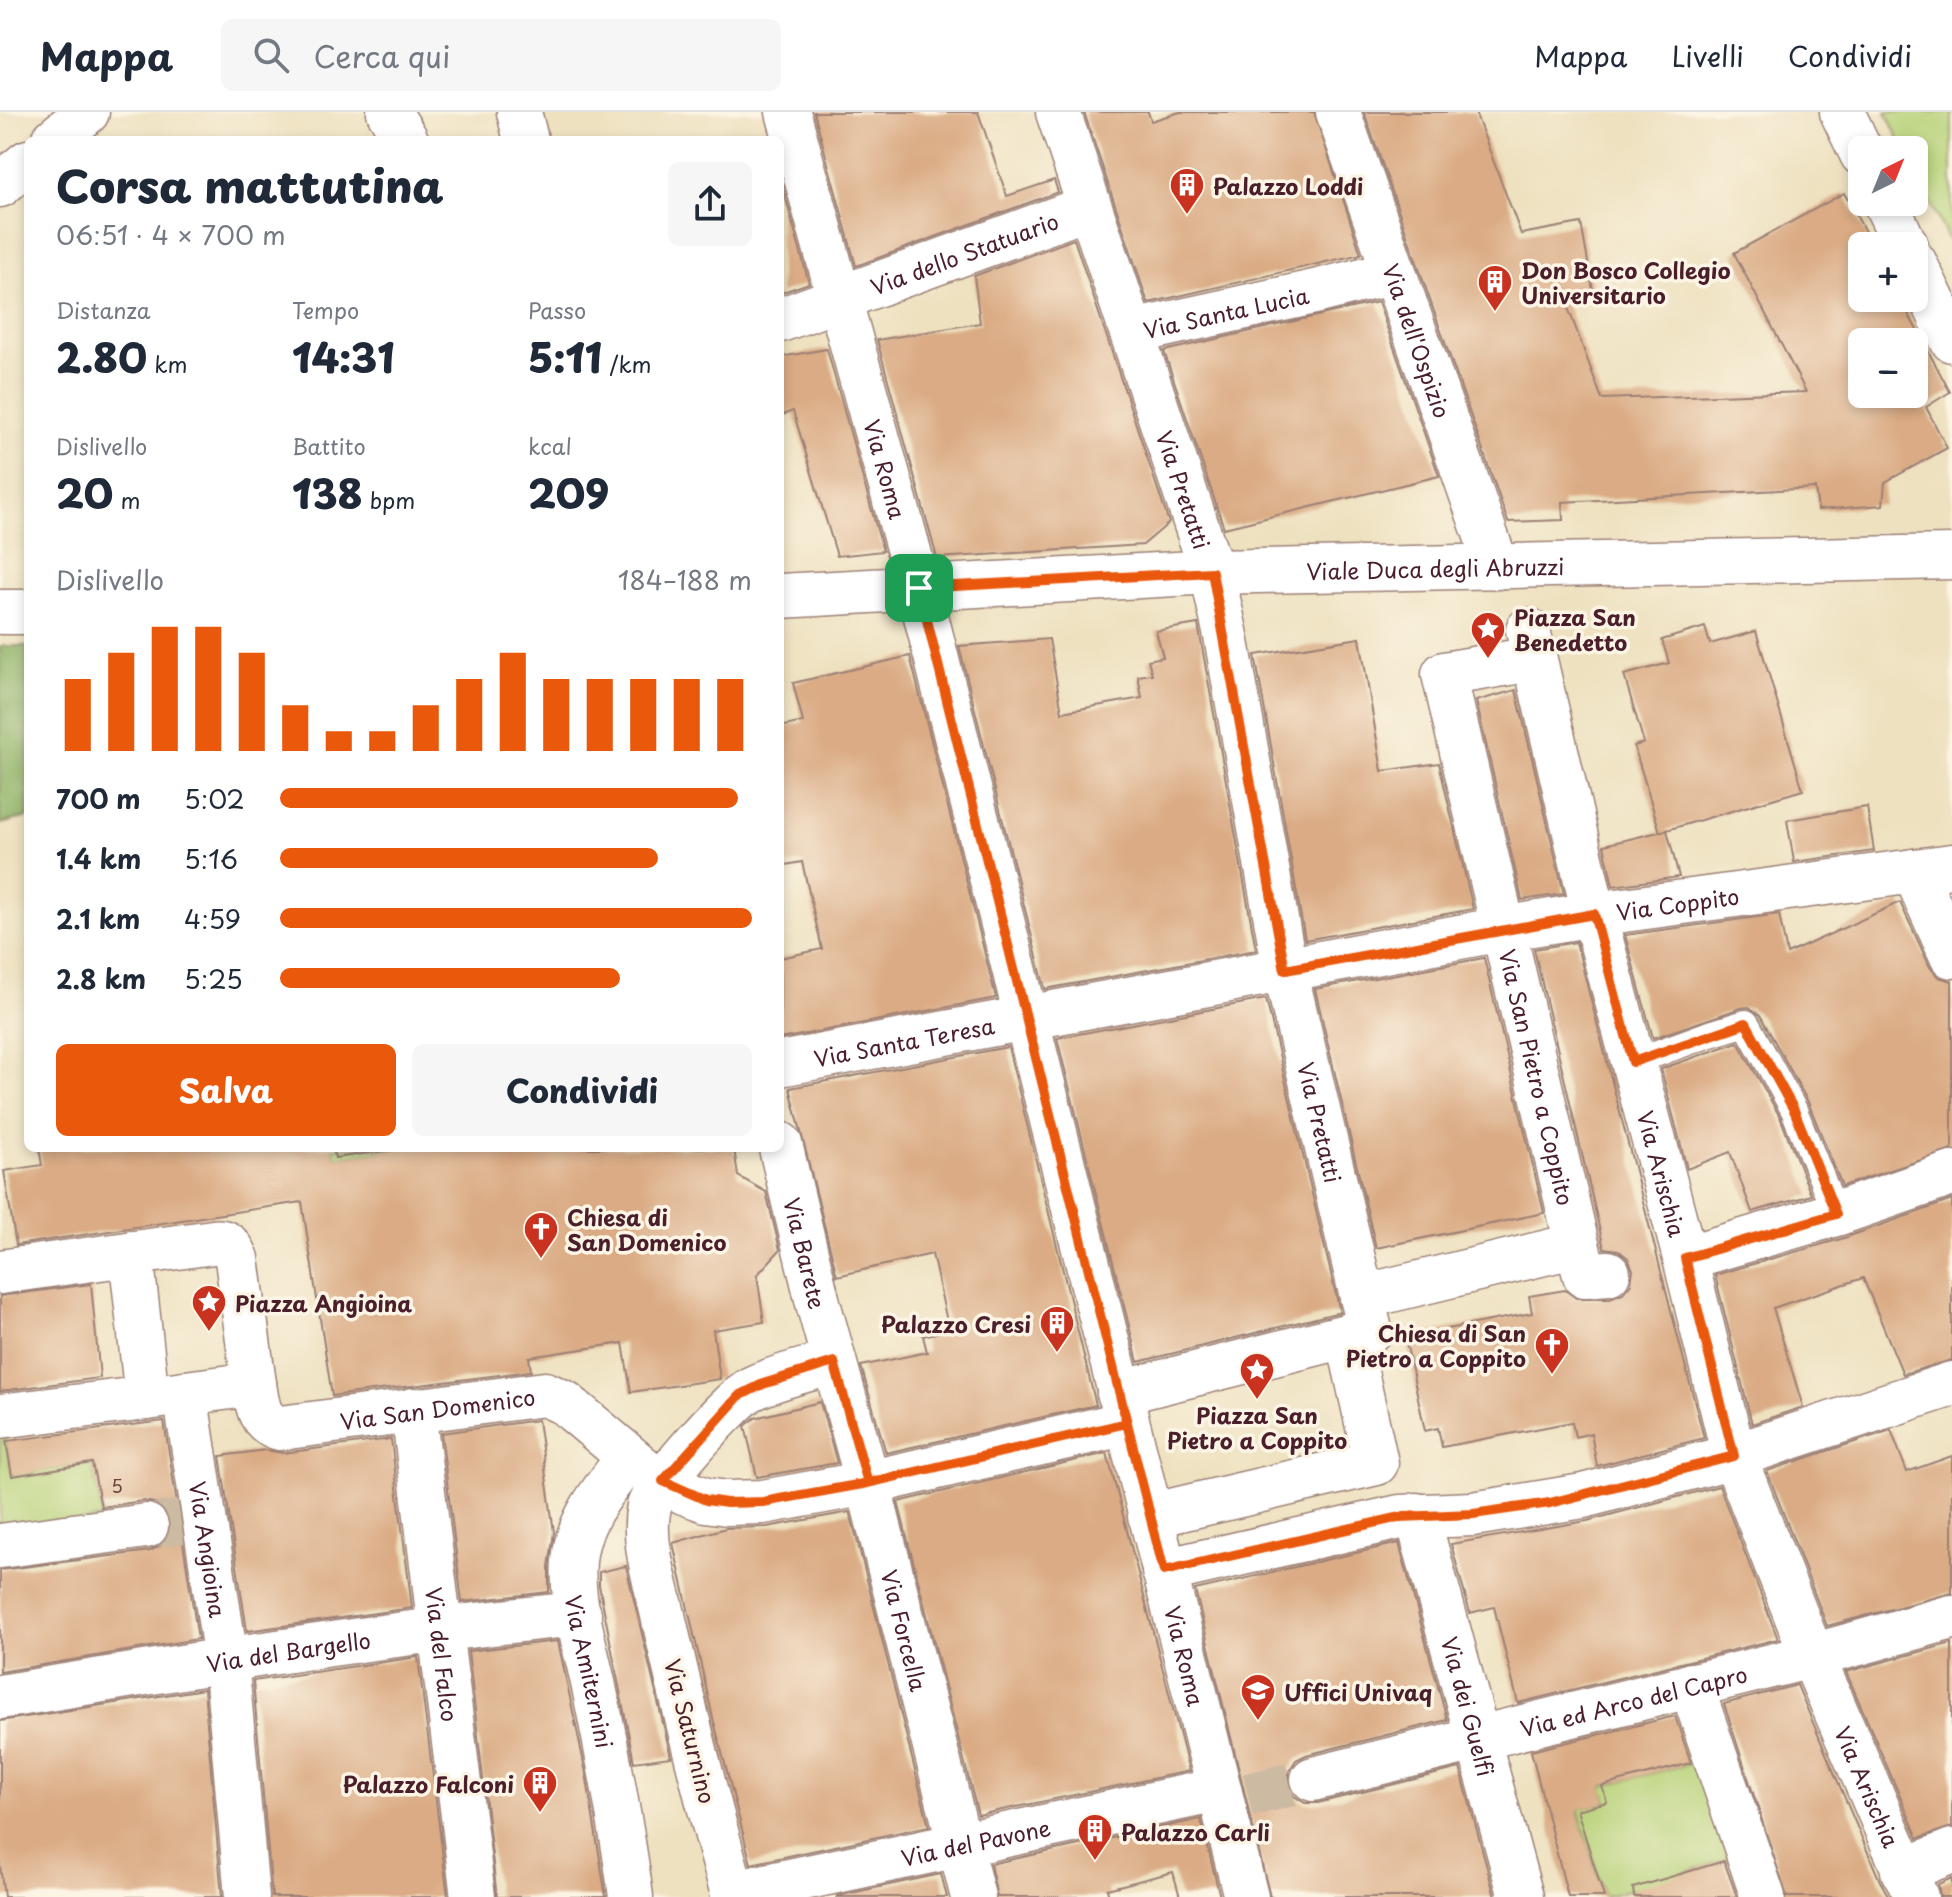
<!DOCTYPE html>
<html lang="it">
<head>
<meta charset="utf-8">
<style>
  body { margin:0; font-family:"Playpen Sans",sans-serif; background:#f6f6f7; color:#1f2937; height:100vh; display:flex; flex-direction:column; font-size:30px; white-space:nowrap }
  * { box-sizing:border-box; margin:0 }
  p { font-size:26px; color:#747a83 }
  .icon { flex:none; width:44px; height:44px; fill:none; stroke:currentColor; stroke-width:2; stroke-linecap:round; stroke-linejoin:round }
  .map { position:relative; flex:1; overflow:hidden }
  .panel { position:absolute; left:24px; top:24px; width:760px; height:1016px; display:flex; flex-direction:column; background:#fff; border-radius:12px; box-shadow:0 4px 12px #0003 }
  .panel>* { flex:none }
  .needle { width:52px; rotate:43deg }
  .buttons { position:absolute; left:1848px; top:24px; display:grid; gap:16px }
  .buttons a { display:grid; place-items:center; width:80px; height:80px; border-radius:12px; background:#fff; box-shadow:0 4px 12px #0003; font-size:40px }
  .pin { position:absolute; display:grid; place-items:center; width:68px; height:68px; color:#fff; margin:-34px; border-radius:16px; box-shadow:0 4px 12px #0006 }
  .round { display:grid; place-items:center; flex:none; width:84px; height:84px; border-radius:12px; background:#f6f6f7 }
  .head { display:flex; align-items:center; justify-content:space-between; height:136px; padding:0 32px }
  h1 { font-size:44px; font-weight:800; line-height:60px }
  .figures { display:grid; grid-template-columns:repeat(3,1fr); gap:12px; height:136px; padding:8px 32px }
  .figures div { display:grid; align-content:center }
  .figures b { font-size:40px; font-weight:800 }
  .figures small { font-size:22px; font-weight:400 }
  .figures p { font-size:22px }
  .chart { height:224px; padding:16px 32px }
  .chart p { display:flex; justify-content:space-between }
  .chart svg { width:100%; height:144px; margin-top:8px; stroke:#ea580c; stroke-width:6 }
  .primary-button { display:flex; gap:16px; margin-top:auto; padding:16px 32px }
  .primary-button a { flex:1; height:92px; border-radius:12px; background:#ea580c; color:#fff; font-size:32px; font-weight:800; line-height:92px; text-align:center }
  .primary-button a+a { background:#f6f6f7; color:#1f2937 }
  ul { padding:0 32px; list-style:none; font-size:26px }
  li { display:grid; grid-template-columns:128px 96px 1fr; align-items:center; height:60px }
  li i { height:20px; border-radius:10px; background:#ea580c }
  header { display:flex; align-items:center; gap:48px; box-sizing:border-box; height:112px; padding:0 40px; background:#fff; border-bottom:2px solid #e0e1e3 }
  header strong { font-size:38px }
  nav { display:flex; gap:44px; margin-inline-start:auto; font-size:28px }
  .search { width:560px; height:72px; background:#f6f6f7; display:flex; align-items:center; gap:20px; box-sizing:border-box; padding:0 28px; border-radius:12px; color:#747a83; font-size:30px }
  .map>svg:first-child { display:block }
  .green { fill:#b6d177; stroke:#807851; stroke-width:2 }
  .forest { fill:#90b368; stroke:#6d694a; stroke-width:2 }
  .building { fill:#daab84; fill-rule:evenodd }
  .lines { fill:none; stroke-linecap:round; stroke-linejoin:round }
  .street-tunnel { stroke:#cdbaa2; stroke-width:44; stroke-dasharray:44 22; stroke-linecap:butt }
  .lane-casing { stroke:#9c8076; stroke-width:29 }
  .street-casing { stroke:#9c8076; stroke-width:47 }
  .lane { stroke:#fff; stroke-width:26 }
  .street { stroke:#fff; stroke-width:44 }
  .route-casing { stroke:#fff; stroke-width:16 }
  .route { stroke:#ea580c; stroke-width:10 }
  .labels { text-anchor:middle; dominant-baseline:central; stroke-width:7; stroke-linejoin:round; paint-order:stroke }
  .number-label { font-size:18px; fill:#6e4241 }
  .poi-label { font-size:22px; font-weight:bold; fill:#4a1f2b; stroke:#fcf5e5; text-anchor:start }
  .street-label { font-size:22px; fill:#4a1f2b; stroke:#fcf5e5 }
</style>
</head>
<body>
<header>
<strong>Mappa</strong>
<div class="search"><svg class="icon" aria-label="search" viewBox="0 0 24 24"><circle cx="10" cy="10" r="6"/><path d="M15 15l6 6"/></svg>Cerca qui</div>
<nav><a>Mappa</a><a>Livelli</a><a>Condividi</a></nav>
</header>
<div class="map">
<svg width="1952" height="1785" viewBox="0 0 1952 1785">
  <rect width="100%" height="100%" fill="#fcf5e5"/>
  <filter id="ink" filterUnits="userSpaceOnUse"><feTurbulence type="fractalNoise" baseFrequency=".0125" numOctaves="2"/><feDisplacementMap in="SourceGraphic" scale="16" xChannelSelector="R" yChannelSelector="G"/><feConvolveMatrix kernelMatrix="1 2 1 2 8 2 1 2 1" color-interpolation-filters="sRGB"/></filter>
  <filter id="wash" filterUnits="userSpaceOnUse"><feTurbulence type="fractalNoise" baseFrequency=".006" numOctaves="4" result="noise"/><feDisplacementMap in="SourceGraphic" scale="32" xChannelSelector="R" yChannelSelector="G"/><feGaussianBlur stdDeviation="1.8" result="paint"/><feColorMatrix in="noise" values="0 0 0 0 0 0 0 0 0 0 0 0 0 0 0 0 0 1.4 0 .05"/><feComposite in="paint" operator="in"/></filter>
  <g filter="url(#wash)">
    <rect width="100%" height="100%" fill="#eee1c0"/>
    <g class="green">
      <polygon points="1886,0 1952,0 1952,135 1914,58 1914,38 1904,38"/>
      <polygon points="333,1036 403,1036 335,1046"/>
      <polygon points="0,1314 3,1314 12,1363 92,1351 103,1406 0,1421"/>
      <polygon points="1700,1649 1736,1745 1683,1761 1689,1785 1634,1785 1631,1777 1604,1785 1578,1697 1607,1690 1602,1674"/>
    </g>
    <polygon class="forest" points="0,534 28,534 28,705 0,712"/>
    <g id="blocks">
      <g class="building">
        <polygon points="814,0 978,0 1007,84 1054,68 1058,80 856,154"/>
        <polygon points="1084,0 1148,0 1151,9 1180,0 1314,0 1361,142 1148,191"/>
        <path d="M1364,0h111l46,122 60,-11 13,73 -28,6 36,97 204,-7 -72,-139 110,-60 29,53h-11v52h38l50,94 -24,15 21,41 -62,34 -2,23 -65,5 -3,-22 -253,14 1,18 -55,2zM1862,230h52v52h-52z"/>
        <polygon points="780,65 809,171 780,181"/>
        <polygon points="1074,127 1169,411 1143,433 937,446 877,228 980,211 974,164"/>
        <polygon points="1378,190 1439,364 1224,416 1164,239"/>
        <polygon points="827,237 883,439 837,444 793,299 780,304 780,245"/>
        <polygon points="1198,512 1256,838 1045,877 959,534 1049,527 1062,600 1142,586 1138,564 1152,562 1148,548 1163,545 1156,519"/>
        <polygon points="1705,515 1710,532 1756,519 1803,678 1660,720 1634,634 1644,631 1624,563 1669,551 1662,528"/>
        <polygon points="1360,526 1382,659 1439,651 1473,797 1305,828 1255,543"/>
        <polygon points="910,544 996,886 780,927 780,846 822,837 802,750 780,754 780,615 803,610 793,571"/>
        <polygon points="1516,578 1564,782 1522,788 1476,589"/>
        <polygon points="1867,695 1874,739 1794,750 1787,708"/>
        <polygon points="1667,718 1679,765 1613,774 1604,733"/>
        <polygon points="1900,790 1930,855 1938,865 1952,869 1952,1038 1842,1074 1808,990 1760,903 1749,895 1741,896 1653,926 1625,823 1779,802 1787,842"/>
        <polygon points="1576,830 1704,1326 1597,1354 1591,1321 1575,1325 1572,1310 1442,1335 1438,1316 1425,1319 1405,1225 1532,1201 1529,1184 1565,1178 1576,1186 1610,1186 1623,1181 1631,1171 1633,1158 1628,1146 1618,1138 1604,1136 1534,837"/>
        <polygon points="1484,846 1544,1101 1376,1136 1315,877"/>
        <polygon points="1266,887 1340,1200 1138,1250 1057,926"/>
        <polygon points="1738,930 1780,1005 1811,1083 1752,1100 1730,1040 1687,1057 1661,957"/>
        <polygon points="1008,935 1096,1293 886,1341 861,1254 927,1240 923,1224 949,1218 932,1142 837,1164 790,976"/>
        <polygon points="39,1036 333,1036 335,1046 403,1036 734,1036 738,1064 766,1080 780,1138 757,1163 764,1210 713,1218 720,1267 631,1280 623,1231 529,1245 531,1259 332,1284 302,1090 16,1133 4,1059 42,1053"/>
        <polygon points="1952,1088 1952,1248 1903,1262 1863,1166 1773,1196 1803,1295 1752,1312 1715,1163 1844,1126"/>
        <polygon points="91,1172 100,1266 0,1279 0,1184"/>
        <polygon points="820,1290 837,1351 757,1365 745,1314 755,1306"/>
        <polygon points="538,1308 554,1420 549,1455 549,1480 462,1490 441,1321"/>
        <polygon points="164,1309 198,1527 0,1560 0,1458 150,1439 162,1433 169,1424 171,1411 165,1398 155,1391 143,1389 101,1395 92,1351 12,1364 6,1329"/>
        <polygon points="1891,1318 1907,1360 1952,1344 1952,1481 1827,1514 1767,1359"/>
        <polygon points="391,1327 412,1496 247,1519 220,1344 266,1338 283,1341"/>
        <polygon points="1107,1341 1189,1659 978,1703 898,1390"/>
        <polygon points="1719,1374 1778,1527 1518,1591 1494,1495 1470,1501 1451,1432 1587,1409"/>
        <polygon points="850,1400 929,1714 751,1752 713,1606 673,1431 726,1416 767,1415"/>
        <polygon points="1399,1431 1447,1608 1306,1643 1296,1648 1289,1659 1289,1674 1294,1684 1305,1691 1318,1691 1460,1656 1495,1785 1270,1785 1195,1478"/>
        <polygon points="626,1454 671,1645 634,1650 599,1473 599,1460"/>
        <polygon points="558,1529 586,1661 606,1785 497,1785 468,1539"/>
        <polygon points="1952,1531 1952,1715 1918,1726 1846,1560"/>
        <polygon points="418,1545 448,1785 272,1785 253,1569"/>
        <polygon points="1797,1573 1880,1769 1889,1785 1787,1785 1724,1592"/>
        <polygon points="204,1577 222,1785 4,1785 0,1753 0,1609"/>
        <polygon points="1675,1604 1691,1651 1602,1674 1607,1690 1577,1698 1604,1785 1568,1785 1531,1639"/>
        <polygon points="1201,1707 1220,1785 1180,1785 1173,1760 1107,1777 1109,1785 997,1785 990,1752"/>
        <polygon points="1724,1749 1737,1785 1634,1785 1633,1776"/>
        <polygon points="941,1762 947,1785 837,1785 837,1784"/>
        <polygon points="1952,1766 1952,1785 1940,1785 1938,1772"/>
      </g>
    </g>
  </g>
  <g filter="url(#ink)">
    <use href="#blocks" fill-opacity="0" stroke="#9c8076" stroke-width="2"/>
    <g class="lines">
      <g class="street-tunnel">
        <polyline points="146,1414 186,1409"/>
        <polyline points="1248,1683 1313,1667"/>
      </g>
      <defs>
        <polyline id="lane" points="1633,950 1707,923 1746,911 1794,998 1836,1102"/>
        <g id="street">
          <polyline points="389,0 406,28"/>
          <polyline points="519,0 526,28"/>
          <path id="s1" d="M788,0l131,476 327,1309"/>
          <path id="s2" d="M1058,0l154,460 14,64 59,334 77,327"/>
          <path id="s3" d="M1338,0l159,455"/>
          <polyline points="1842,0 1862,42"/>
          <polyline points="54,28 87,0"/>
          <polyline points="0,73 28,50"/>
          <polyline points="1885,90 1906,134"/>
          <polyline points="1914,150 1952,228"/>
          <path id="s4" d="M780,208l309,-113"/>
          <path id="s5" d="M1132,220l187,-41 75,-19"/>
          <path id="s6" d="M780,484l432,-24 740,-15"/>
          <polyline points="0,500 28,500"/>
          <path id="s7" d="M1528,518l66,284 91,344 49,198 78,200 104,241"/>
          <path id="s8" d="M1533,547l-89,15 133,571"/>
          <polyline points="1914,759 1952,844"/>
          <path id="s9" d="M780,952l722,-135 92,-15 358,-48"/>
          <path id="s10" d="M780,1032l38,159 50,180 105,414"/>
          <polyline points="1685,1146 1836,1102 1952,1062"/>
          <path d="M0,1160c71,-10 142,-20 213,-30 13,-2 19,5 24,17l17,125 -107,14 -16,-145"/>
          <path id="s11" d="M254,1272c3,19 4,39 26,44l265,-34 20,9 81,68 38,21 22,8 21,3 36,-1 105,-19 259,-60"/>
          <path id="s12" d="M185,1281l41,266 21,238"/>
          <polyline points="1119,1281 1370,1218 1362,1185 1577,1133 1585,1163 1608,1161"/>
          <path id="s13" d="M413,1298l60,487"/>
          <polyline points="0,1304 147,1286"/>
          <path id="s14" d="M628,1346c-22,30 -47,57 -53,95 -7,42 12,98 20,139 14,68 27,136 36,205"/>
          <path id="s15" d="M1417,1403l104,382"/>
          <polyline points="1150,1404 1376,1351 1348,1224"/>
          <polyline points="0,1434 146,1414"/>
          <polyline points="1164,1459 1400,1405 1473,1402 1583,1384 1734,1344 1952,1272"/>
          <polyline points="1691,1573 1763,1785"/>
          <path id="s16" d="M0,1585c192,-32 385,-65 579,-83"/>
          <path id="s17" d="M1313,1667l499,-123 140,-39"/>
          <polyline points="1903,1759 1952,1739"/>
          <path id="s18" d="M733,1781l485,-103"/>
          <path d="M734,1785c-26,-92 -49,-184 -70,-277 -7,-35 -23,-78 -15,-114 6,-21 84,-109 104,-118 25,-12 54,-18 81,-26"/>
        </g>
      </defs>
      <use href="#lane" class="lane-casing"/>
      <use href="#street" class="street-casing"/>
      <use href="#lane" class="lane"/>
      <use href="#street" class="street"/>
    </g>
  </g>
  <g class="lines" filter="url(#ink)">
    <defs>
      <polyline id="route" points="919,476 1127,1311 868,1371 763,1390 727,1391 706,1388 663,1369 739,1284 763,1272 834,1250 868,1371 1101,1317 1127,1311 1164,1459 1400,1405 1473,1402 1550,1391 1734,1344 1685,1146 1836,1102 1794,998 1746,911 1633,950 1594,802 1285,858 1212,460 919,476"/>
    </defs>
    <use href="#route" class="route-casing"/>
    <use href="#route" class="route"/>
  </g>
  <defs>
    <symbol id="building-pin" viewBox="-11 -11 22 30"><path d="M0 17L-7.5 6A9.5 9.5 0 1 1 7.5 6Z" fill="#c8321e" stroke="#fcf5e5"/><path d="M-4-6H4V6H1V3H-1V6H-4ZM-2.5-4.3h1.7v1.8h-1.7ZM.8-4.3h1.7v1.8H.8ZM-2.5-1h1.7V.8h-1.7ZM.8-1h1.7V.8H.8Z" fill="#fff"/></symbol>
    <symbol id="sight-pin" viewBox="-11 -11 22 30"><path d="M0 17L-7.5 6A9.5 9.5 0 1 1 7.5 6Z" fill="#c8321e" stroke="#fcf5e5"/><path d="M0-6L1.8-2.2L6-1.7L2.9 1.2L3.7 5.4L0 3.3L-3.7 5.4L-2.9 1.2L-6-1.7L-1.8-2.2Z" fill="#fff"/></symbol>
    <symbol id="church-pin" viewBox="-11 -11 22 30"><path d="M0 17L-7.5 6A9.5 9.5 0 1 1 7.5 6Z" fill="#c8321e" stroke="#fcf5e5"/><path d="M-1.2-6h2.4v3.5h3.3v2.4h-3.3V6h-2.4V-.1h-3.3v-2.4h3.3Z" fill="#fff"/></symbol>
    <symbol id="university-pin" viewBox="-11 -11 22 30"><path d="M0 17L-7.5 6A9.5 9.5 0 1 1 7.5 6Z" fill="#c8321e" stroke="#fcf5e5"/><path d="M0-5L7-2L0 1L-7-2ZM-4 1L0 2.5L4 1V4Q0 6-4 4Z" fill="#fff"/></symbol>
  </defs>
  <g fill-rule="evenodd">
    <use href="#building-pin" x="1167" y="53" width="40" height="54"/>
    <use href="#building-pin" x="1475" y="150" width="40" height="54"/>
    <use href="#sight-pin" x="1468" y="497" width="40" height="54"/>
    <use href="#church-pin" x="521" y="1097" width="40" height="54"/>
    <use href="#sight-pin" x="189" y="1170" width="40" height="54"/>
    <use href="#building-pin" x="1037" y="1191" width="40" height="54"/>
    <use href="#church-pin" x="1532" y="1213" width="40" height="54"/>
    <use href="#sight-pin" x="1237" y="1238" width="40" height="54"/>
    <use href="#university-pin" x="1238" y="1559" width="40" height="54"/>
    <use href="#building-pin" x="520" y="1651" width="40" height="54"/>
    <use href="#building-pin" x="1075" y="1699" width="40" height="54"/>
  </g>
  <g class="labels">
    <g class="number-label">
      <text x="117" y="1373">5</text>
    </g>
    <g class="poi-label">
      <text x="1213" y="73">Palazzo Loddi</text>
      <text x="1521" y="157">Don Bosco Collegio<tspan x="1521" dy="25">Universitario</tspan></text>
      <text x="1514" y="504">Piazza San<tspan x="1514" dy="25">Benedetto</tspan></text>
      <text x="567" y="1104">Chiesa di<tspan x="567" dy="25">San Domenico</tspan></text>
      <text x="235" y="1190">Piazza Angioina</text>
      <text x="1031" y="1211" text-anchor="end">Palazzo Cresi</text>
      <text x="1526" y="1220" text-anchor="end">Chiesa di San<tspan x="1526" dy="25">Pietro a Coppito</tspan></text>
      <text x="1257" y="1302" text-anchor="middle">Piazza San<tspan x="1257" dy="25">Pietro a Coppito</tspan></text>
      <text x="1284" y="1579">Uffici Univaq</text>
      <text x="514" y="1671" text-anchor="end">Palazzo Falconi</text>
      <text x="1121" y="1719">Palazzo Carli</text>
    </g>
    <g class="street-label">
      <text stroke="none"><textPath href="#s4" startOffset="196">Via dello Statuario</textPath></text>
      <text stroke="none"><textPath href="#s5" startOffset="96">Via Santa Lucia</textPath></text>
      <text stroke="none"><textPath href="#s3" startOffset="242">Via dell'Ospizio</textPath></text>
      <text stroke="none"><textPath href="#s1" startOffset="370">Via Roma</textPath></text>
      <text stroke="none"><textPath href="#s2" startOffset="398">Via Pretatti</textPath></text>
      <text stroke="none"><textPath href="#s6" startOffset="656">Viale Duca degli Abruzzi</textPath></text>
      <text stroke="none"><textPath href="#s9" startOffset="912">Via Coppito</textPath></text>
      <text stroke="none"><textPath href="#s9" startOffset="126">Via Santa Teresa</textPath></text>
      <text stroke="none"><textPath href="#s8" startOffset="504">Via San Pietro a Coppito</textPath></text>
      <text stroke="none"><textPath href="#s2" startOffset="1046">Via Pretatti</textPath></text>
      <text stroke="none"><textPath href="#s7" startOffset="560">Via Arischia</textPath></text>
      <text stroke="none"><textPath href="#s10" startOffset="112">Via Barete</textPath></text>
      <text stroke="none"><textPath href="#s11" startOffset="214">Via San Domenico</textPath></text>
      <text stroke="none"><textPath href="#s12" startOffset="158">Via Angioina</textPath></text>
      <text stroke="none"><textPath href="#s10" startOffset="502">Via Forcella</textPath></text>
      <text stroke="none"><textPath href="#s16" startOffset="292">Via del Bargello</textPath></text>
      <text stroke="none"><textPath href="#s13" startOffset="246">Via del Falco</textPath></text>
      <text stroke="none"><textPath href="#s1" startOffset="1594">Via Roma</textPath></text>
      <text stroke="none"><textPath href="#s14" startOffset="230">Via Amiternini</textPath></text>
      <text stroke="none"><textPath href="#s17" startOffset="330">Via ed Arco del Capro</textPath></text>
      <text stroke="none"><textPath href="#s15" startOffset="198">Via dei Guelfi</textPath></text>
      <text transform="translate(691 1619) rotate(76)">Via Saturnino</text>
      <text stroke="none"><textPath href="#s7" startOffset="1208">Via Arischia</textPath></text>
      <text stroke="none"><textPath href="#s18" startOffset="248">Via del Pavone</textPath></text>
    </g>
  </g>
</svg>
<div class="buttons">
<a><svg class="needle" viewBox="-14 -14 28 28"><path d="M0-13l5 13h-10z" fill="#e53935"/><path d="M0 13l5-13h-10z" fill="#747a83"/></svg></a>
<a>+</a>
<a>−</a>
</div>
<div class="pin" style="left:919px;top:476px;background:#1e9e55"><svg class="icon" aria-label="arrive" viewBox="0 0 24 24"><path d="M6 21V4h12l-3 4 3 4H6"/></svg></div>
<section class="panel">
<div class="head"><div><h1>Corsa mattutina</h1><p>06:51 · 4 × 700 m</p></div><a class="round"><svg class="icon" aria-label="share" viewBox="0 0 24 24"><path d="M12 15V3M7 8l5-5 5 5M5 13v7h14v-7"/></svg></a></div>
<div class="figures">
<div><p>Distanza</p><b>2.80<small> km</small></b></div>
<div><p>Tempo</p><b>14:31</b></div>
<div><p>Passo</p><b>5:11<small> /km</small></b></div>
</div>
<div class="figures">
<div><p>Dislivello</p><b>20<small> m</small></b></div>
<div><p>Battito</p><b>138<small> bpm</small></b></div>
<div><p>kcal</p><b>209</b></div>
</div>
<div class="chart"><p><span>Dislivello</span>184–188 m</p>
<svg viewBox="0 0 160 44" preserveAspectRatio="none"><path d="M5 44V22M15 44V14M25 44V6M35 44V6M45 44V14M55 44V30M65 44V38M75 44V38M85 44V30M95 44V22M105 44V14M115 44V22M125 44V22M135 44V22M145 44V22M155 44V22"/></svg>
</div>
<ul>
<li><b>700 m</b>5:02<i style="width:97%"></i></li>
<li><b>1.4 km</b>5:16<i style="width:80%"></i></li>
<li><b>2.1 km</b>4:59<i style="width:100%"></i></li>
<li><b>2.8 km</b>5:25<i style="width:72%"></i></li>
</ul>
<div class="primary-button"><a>Salva</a><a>Condividi</a></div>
</section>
</div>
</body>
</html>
